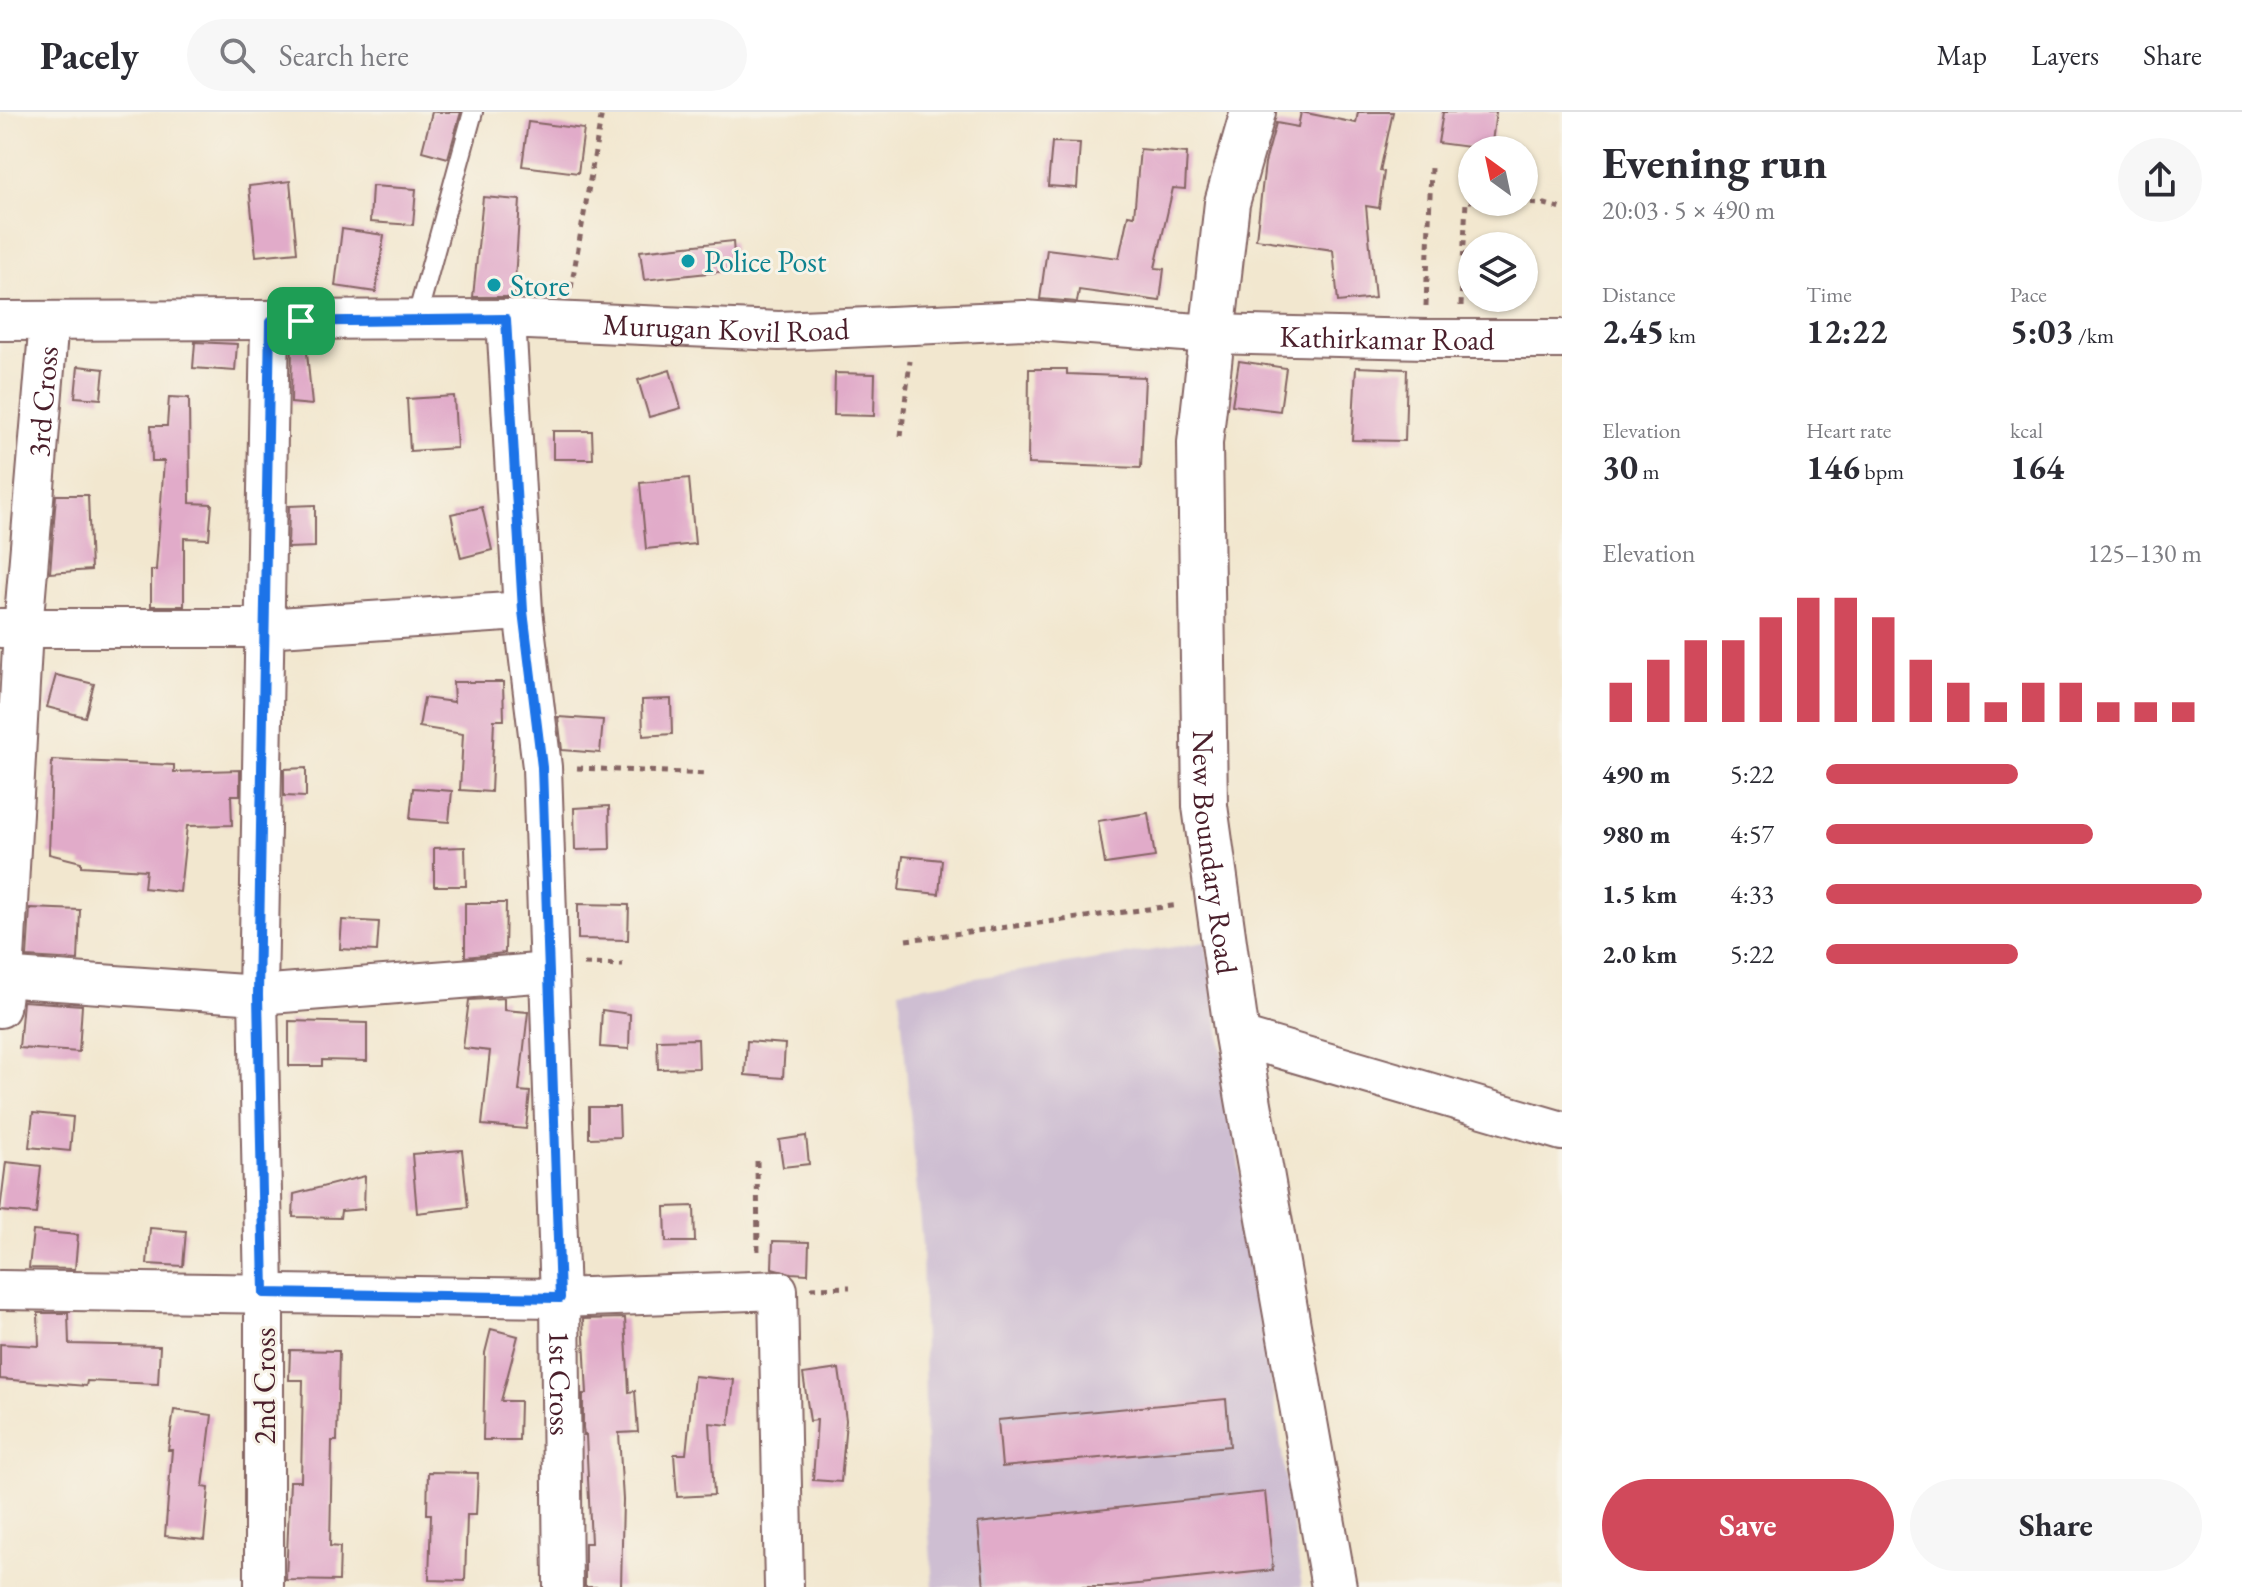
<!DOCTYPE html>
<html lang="en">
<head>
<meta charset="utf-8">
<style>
  body { margin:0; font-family:"EB Garamond",serif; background:#f7f7f7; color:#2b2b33; height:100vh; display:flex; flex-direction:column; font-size:30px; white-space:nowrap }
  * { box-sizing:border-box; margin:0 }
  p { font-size:26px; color:#7c7c81 }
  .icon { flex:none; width:44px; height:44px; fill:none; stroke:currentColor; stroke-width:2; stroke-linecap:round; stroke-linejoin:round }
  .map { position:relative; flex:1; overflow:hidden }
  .side { display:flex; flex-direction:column; background:#fff; width:680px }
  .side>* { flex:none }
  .needle { width:52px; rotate:327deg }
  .controls { position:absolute; left:1458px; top:24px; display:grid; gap:16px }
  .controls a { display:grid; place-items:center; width:80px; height:80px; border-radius:50%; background:#fff; box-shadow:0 2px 6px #0004; font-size:40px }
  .pin { position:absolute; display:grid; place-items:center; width:68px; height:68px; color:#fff; margin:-34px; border-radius:16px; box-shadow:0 4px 12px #0006 }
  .round { display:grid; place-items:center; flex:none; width:84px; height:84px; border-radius:42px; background:#f7f7f7 }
  .headline { display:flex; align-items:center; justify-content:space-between; height:136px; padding:0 40px }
  h1 { font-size:44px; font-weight:700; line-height:60px }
  .figures { display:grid; grid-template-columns:repeat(3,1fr); gap:12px; height:136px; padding:8px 40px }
  .figures div { display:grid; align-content:center }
  .figures b { font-size:34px; font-weight:700 }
  .figures small { font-size:22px; font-weight:400 }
  .figures p { font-size:22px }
  .chart { height:224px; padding:16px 40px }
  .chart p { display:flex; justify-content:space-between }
  .chart svg { width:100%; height:144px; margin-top:8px; stroke:#d1495b; stroke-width:6 }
  .button { display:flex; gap:16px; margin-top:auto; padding:16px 40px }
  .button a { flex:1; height:92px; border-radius:48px; background:#d1495b; color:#fff; font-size:32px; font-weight:700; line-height:92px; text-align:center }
  .button a+a { background:#f7f7f7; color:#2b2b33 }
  ul { padding:0 40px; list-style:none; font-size:26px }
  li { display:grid; grid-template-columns:128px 96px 1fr; align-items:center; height:60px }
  li i { height:20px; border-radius:10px; background:#d1495b }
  header { display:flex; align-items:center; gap:48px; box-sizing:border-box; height:112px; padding:0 40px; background:#fff; border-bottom:2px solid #e1e1e2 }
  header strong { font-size:38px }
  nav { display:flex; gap:44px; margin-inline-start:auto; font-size:28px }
  .search { width:560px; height:72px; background:#f7f7f7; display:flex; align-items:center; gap:20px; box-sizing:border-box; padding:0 28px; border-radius:44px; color:#7c7c81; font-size:30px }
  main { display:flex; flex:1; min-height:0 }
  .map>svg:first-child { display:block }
  .industrial { fill:#cebed2 }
  .building { fill:#e1abc9 }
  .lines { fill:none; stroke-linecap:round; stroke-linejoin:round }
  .service-casing { stroke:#856564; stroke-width:22 }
  .minor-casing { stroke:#856564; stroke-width:42 }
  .tertiary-casing { stroke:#856564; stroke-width:48 }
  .path { stroke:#856564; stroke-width:5; stroke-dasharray:6 6; stroke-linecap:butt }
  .service { stroke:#fff; stroke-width:18 }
  .minor { stroke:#fff; stroke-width:38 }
  .tertiary { stroke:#fff; stroke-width:44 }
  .route-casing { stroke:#fff; stroke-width:16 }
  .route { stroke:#1a73e8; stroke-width:10 }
  .culture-dot { fill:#0f9aa8; stroke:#f7f3e8; stroke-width:3 }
  .labels { text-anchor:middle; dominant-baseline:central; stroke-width:6; stroke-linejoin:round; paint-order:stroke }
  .culture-label { font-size:30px; fill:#0d838f; stroke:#f7f3e8; text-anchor:start }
  .street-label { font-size:30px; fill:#4a1f2b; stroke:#f7f3e8 }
</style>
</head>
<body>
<header>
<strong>Pacely</strong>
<div class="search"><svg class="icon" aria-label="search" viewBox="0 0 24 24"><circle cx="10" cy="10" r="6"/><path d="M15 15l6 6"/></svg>Search here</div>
<nav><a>Map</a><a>Layers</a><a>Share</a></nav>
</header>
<main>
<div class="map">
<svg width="1562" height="1475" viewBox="0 0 1562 1475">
  <rect width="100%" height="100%" fill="#f7f3e8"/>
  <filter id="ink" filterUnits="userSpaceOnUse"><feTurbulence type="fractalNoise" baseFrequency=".0125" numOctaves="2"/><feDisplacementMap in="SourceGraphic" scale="16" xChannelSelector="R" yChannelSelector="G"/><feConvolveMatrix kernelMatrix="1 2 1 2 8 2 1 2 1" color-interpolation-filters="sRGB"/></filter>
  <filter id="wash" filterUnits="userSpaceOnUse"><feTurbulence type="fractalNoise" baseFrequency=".006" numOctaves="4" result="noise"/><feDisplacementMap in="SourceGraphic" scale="32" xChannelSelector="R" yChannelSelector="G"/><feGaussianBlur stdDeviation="1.8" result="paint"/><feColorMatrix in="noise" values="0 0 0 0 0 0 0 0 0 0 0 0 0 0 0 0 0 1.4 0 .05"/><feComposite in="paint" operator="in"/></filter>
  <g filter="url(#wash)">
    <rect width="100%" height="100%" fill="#f2e7cf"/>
    <polygon class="industrial" points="1206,830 1302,1475 933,1475 927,1394 922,1134 899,878"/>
    <g id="blocks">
      <g class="building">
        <polygon points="432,0 461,0 448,46 422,39"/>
        <polygon points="1301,0 1356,11 1358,0 1393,0 1380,59 1384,60 1379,96 1366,94 1375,186 1338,190 1333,138 1256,127 1265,51 1276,11 1298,15"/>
        <polygon points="1443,0 1496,0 1491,38 1438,31"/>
        <polygon points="528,10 584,17 578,61 522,54"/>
        <polygon points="1052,30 1080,31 1077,76 1048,74"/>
        <polygon points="1140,37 1187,41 1185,77 1173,76 1155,156 1164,157 1160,189 1079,178 1077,190 1040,187 1047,137 1119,146 1128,103 1134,104"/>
        <polygon points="290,69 297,140 256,144 249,74"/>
        <polygon points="372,74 416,77 413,113 370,110"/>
        <polygon points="483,85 520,88 514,185 473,185"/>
        <polygon points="342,117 384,123 376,180 335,174"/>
        <polygon points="733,129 735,158 644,168 640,139"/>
        <polygon points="195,230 237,232 235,259 193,256"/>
        <polygon points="292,230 306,230 312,293 291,291"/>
        <polygon points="1239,249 1286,256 1280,299 1232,293"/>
        <polygon points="78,254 104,257 101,287 75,285"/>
        <polygon points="1356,255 1407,257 1405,329 1352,328"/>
        <polygon points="1029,257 1067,257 1067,262 1145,265 1141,356 1028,352"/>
        <polygon points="670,258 681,296 649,305 638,268"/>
        <polygon points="835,261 875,262 874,304 834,303"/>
        <polygon points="454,284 457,336 410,339 407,287"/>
        <polygon points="169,285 189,286 190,391 212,392 209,427 184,426 184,494 151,494 151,458 156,458 164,349 152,349 151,314 167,314"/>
        <polygon points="553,319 592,319 593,347 553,347"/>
        <polygon points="689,366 695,432 646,437 640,371"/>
        <polygon points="56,383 88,383 91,458 50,461"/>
        <polygon points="315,393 315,435 288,436 289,394"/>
        <polygon points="482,395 492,438 461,446 451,402"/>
        <polygon points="56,563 94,572 85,605 47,595"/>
        <polygon points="453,570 503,570 504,608 494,608 491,680 460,678 463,622 419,615 424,586 454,590"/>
        <polygon points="671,587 672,622 643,624 642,588"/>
        <polygon points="558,605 603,608 600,641 562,638"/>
        <polygon points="52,648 174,653 174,660 240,658 240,683 231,683 232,713 187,714 180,780 144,776 146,758 81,754 81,750 49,742"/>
        <polygon points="306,656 306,685 284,684 284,657"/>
        <polygon points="413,676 452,679 449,710 410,707"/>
        <polygon points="609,694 610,737 575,738 574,696"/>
        <polygon points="1148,701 1155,745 1105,752 1098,709"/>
        <polygon points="465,735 466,774 434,774 434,736"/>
        <polygon points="903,744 942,748 939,782 899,778"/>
        <polygon points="465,791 506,791 505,841 465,845"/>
        <polygon points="578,792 629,793 628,828 578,827"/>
        <polygon points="30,796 80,798 78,848 27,845"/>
        <polygon points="342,808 379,810 377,839 340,837"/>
        <polygon points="504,886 504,898 528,900 519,979 530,980 526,1017 482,1013 490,939 463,936 469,888"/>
        <polygon points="23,889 82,893 79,940 19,936"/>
        <polygon points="602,898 630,902 629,937 600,935"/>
        <polygon points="289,909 367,911 367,949 322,948 322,954 289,954"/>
        <polygon points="698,927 699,956 658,957 657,928"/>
        <polygon points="747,929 785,932 783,966 745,963"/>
        <polygon points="589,995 619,995 620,1025 589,1026"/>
        <polygon points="33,1001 73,1005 70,1039 29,1035"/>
        <polygon points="806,1024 809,1052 783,1055 779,1028"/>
        <polygon points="462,1038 468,1095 417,1101 412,1042"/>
        <polygon points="6,1050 41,1054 36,1102 0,1099"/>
        <polygon points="365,1064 364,1097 341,1099 340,1106 293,1105 294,1082"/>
        <polygon points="694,1094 695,1130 666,1130 665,1095"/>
        <polygon points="150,1116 186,1119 183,1154 147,1152"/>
        <polygon points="33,1119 78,1123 75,1157 29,1156"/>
        <polygon points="773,1129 809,1130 808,1162 791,1161 772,1156"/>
        <polygon points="38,1201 68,1201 69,1232 160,1234 158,1272 87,1269 86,1274 0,1267 0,1232 39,1234"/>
        <polygon points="625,1206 629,1280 635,1279 638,1320 619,1321 623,1388 621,1475 585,1475 585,1431 591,1431 586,1323 584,1323 583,1316 583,1282 587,1282 583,1207"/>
        <polygon points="491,1217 518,1224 501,1289 520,1289 519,1328 483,1328 485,1241"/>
        <polygon points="290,1238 339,1239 337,1329 332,1329 330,1434 340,1435 339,1469 286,1468 290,1369 301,1369 303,1268 289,1268"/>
        <polygon points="839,1257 846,1308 841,1370 813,1368 817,1308 810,1309 803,1262"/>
        <polygon points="694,1264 734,1268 729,1313 710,1311 714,1383 677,1385 674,1342 686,1342"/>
        <polygon points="1226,1287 1230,1334 1002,1355 998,1308"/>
        <polygon points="174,1298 212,1303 203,1375 209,1376 204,1428 165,1424 172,1338 168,1338"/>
        <polygon points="428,1360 478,1361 476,1403 467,1403 465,1469 429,1468 431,1402 427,1402"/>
        <polygon points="1265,1380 1273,1458 1110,1475 984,1475 978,1411"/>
      </g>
    </g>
  </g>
  <g filter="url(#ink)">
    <use href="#blocks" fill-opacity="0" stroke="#856564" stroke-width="2"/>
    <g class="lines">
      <defs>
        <polyline id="service" points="416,208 473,0"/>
        <g id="minor">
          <path id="s1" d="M506,207l17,292 19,156 18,531 3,289"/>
          <path id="s2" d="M0,209l506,-2 273,12 245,-11 187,14 214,5h137"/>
          <polyline points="0,516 263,516 523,499"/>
          <polyline points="0,865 258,883 549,860"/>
          <path id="s3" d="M0,896l4,-31 19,-348 26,-308"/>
          <polyline points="1237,924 1562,1019"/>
          <polyline points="0,1178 560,1186 778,1178 784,1475"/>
          <polyline points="264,1475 264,1181 258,883 270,210"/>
        </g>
        <g id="tertiary">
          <path id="s4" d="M1253,0l-26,91 -27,240 5,363 32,230 97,551"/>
        </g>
      </defs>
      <use href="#service" class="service-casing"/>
      <use href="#minor" class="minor-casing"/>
      <use href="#tertiary" class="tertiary-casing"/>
      <g class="path">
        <polyline points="1495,90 1545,92 1562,97"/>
        <polyline points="571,176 602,0"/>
        <polyline points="1426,194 1431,55"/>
        <polyline points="1461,194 1466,89 1472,89"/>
        <polyline points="901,324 910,249"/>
        <polyline points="577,656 708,662"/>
        <polyline points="906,828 1179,793"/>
        <polyline points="584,852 623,853"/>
        <polyline points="757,1049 758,1144"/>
        <polyline points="811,1176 850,1175"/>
      </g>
      <use href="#service" class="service"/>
      <use href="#minor" class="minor"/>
      <use href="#tertiary" class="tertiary"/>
    </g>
  </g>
  <g class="lines" filter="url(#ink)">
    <defs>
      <polygon id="route" points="506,207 523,499 542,655 560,1186 264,1181 258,883 270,210"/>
    </defs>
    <use href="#route" class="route-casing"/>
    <use href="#route" class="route"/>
  </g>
  <g class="culture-dot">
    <circle cx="688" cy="149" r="8"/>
    <circle cx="494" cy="173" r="8"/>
  </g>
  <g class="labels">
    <g class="culture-label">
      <text x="704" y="149">Police Post</text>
      <text x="510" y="173">Store</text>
    </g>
    <g class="street-label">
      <text stroke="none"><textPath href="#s2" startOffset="726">Murugan Kovil Road</textPath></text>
      <text stroke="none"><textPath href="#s2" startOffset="1388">Kathirkamar Road</textPath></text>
      <text stroke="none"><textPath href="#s3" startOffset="608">3rd Cross</textPath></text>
      <text stroke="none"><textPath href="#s4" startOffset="746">New Boundary Road</textPath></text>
      <text stroke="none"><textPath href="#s1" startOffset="1066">1st Cross</textPath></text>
      <text transform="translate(264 1274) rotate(-90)">2nd Cross</text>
    </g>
  </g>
</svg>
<div class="controls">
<a><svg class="needle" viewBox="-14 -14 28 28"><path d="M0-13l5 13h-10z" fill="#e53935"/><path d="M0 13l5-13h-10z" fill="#7c7c81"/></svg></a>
<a><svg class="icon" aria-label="layers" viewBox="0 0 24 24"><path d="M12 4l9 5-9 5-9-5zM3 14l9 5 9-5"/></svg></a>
</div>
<div class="pin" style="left:301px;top:209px;background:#1e9e55"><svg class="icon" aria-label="arrive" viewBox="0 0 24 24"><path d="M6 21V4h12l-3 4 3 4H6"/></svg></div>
</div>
<section class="side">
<div class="headline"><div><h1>Evening run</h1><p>20:03 · 5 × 490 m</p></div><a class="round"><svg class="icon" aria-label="share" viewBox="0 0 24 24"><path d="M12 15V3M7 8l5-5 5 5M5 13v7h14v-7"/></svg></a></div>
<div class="figures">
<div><p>Distance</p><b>2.45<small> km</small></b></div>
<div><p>Time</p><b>12:22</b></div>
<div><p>Pace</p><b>5:03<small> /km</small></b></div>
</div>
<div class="figures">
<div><p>Elevation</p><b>30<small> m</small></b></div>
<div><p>Heart rate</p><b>146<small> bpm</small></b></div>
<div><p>kcal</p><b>164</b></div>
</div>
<div class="chart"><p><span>Elevation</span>125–130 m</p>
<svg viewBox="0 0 160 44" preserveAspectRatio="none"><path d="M5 44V32M15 44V25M25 44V19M35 44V19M45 44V12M55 44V6M65 44V6M75 44V12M85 44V25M95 44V32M105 44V38M115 44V32M125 44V32M135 44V38M145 44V38M155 44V38"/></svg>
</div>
<ul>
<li><b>490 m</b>5:22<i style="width:51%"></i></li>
<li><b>980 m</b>4:57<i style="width:71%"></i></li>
<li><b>1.5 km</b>4:33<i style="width:100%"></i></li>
<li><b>2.0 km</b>5:22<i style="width:51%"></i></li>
</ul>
<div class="button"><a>Save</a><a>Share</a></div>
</section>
</main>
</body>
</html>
